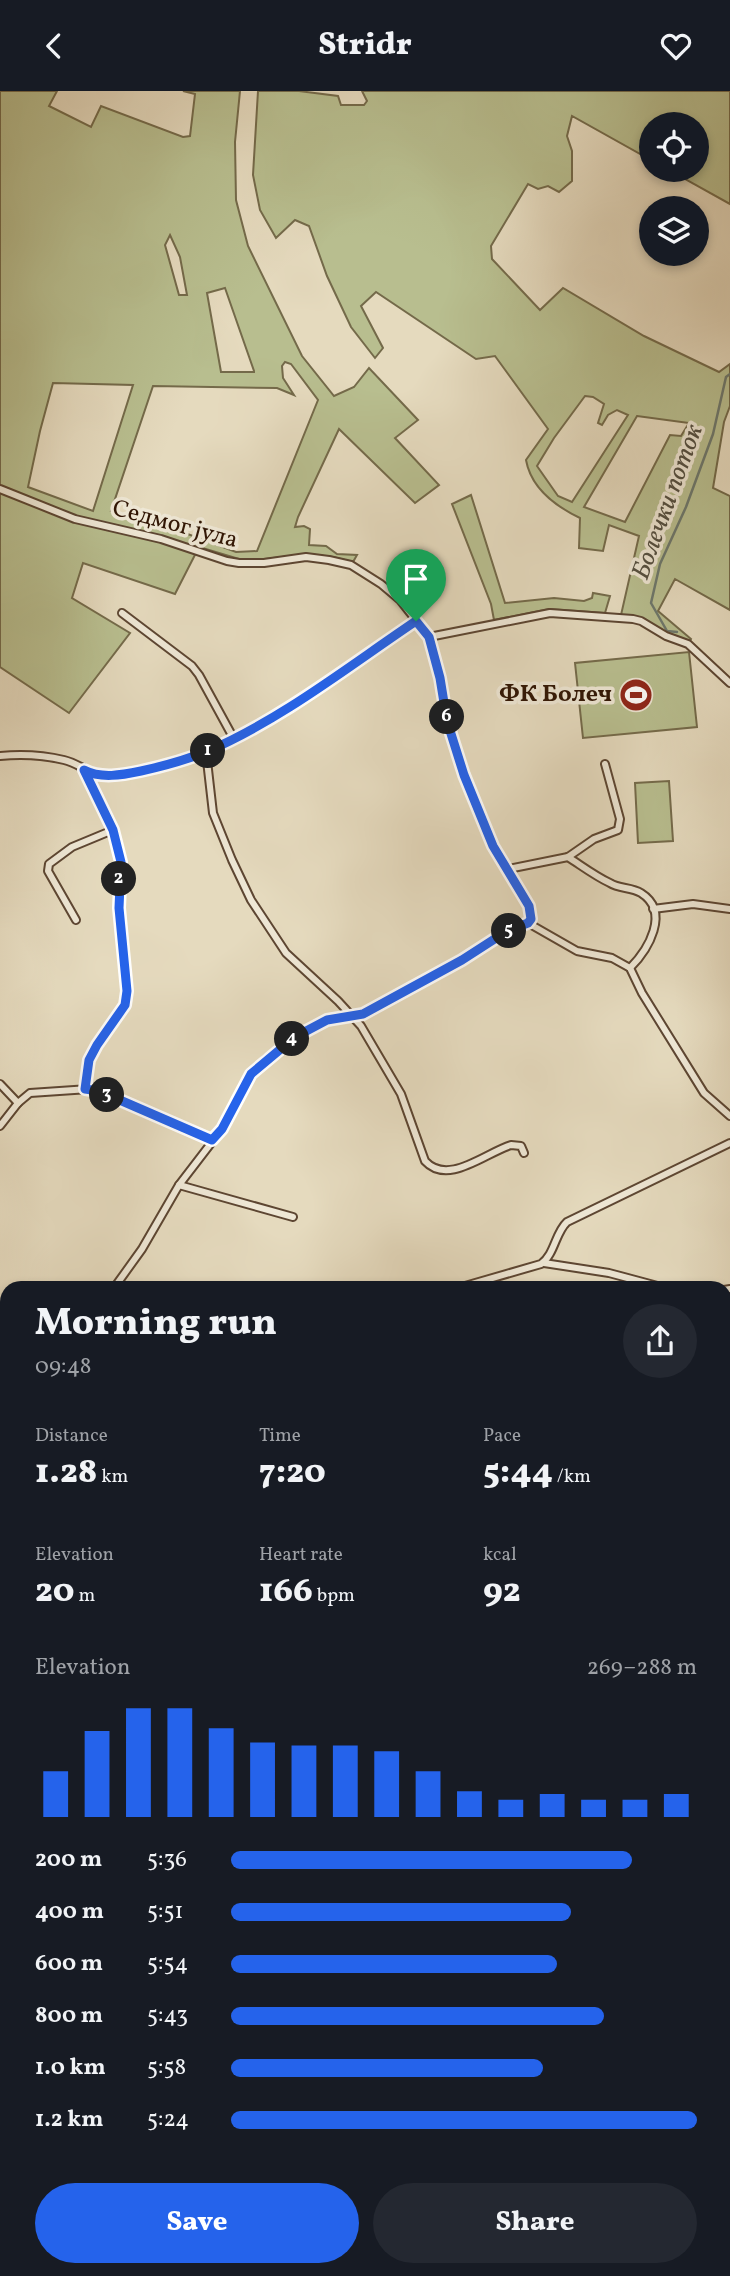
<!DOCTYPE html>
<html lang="en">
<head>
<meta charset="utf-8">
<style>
  body { margin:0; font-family:Vollkorn,serif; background:#242831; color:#f1f3f6; height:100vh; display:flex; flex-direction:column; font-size:26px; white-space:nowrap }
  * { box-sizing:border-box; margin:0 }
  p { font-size:23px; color:#9ea1a6 }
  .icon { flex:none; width:38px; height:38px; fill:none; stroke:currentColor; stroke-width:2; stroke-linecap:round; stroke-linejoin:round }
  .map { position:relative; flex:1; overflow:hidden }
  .sheet { position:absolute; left:0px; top:1190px; width:732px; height:996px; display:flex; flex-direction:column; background:#171b24; border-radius:21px 21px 0 0; box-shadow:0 4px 10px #0003 }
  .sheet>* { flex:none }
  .buttons { position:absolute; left:639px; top:21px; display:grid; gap:14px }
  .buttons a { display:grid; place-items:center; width:70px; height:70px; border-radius:50%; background:#171b24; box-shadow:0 4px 10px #0003; font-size:35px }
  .pin { position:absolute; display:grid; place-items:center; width:60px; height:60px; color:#fff; margin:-72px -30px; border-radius:50% 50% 50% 0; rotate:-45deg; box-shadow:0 0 7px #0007 }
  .pin .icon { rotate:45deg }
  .km { position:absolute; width:35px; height:35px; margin:-18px; border-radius:50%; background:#222; color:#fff; font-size:19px; line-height:35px; text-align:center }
  .round { display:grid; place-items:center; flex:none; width:74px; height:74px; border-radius:37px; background:#242831 }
  .head { display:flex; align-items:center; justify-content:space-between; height:119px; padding:0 35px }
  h1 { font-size:38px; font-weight:800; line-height:52px }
  .stats { display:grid; grid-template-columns:repeat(3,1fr); gap:10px; height:119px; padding:7px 35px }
  .stats div { display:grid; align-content:center }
  .stats b { font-size:35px; font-weight:800 }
  .stats small { font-size:19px; font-weight:400 }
  .stats p { font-size:19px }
  .chart { height:196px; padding:14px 35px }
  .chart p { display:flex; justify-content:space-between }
  .chart svg { width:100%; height:126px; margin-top:7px; stroke:#2563eb; stroke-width:6 }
  .cta { display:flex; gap:14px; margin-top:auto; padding:14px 35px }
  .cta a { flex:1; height:80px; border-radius:42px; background:#2563eb; color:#fff; font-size:28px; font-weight:800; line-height:80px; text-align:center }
  .cta a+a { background:#242831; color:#f1f3f6 }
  ul { padding:0 35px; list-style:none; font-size:23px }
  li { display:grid; grid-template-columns:112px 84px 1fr; align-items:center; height:52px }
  li i { height:18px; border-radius:9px; background:#2563eb }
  header { display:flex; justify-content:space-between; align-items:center; height:91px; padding:0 35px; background:#171b24; font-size:32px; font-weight:800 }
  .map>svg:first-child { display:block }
  .green { fill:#b8be8f; stroke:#746a4a; stroke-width:2; fill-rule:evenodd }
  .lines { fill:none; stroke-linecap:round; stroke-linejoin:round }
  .stream { stroke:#6d786d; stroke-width:2.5 }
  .minor-casing { stroke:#5d4632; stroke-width:10 }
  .minor { stroke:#eee7d5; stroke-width:6 }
  .route-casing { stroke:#fff; stroke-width:14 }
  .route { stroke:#2563eb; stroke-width:9 }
  .labels { text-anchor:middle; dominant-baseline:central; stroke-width:7; stroke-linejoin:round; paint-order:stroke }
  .street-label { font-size:24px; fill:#301504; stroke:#eee7d5 }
  .poi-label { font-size:24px; font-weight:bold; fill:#301504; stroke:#eee7d5; text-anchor:end }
  .water-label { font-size:26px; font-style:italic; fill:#544f41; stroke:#eee7d5 }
</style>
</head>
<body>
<header><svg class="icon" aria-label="back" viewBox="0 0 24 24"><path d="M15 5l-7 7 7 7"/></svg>Stridr<svg class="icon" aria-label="heart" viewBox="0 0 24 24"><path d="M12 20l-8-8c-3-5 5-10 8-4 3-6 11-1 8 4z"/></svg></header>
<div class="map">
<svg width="730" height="2185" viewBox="0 0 730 2185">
  <rect width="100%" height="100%" fill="#e5dabe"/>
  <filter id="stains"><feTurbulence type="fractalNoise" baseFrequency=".00286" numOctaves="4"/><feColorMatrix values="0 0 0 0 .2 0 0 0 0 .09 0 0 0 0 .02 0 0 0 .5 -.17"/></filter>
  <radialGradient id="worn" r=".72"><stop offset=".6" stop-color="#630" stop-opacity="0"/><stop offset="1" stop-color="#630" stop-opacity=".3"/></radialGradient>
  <g class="green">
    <path d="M0,0h57l-8,15 42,21 10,-21 82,31 7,-1 5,-42 -12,-3h57l-5,51 1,58 12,46 54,110 32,40 20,-9 15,-19 49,52 -23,18 44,47 -24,18 -76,-74 -41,88 -3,10 9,-1 6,3 -1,16 17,1 11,8 20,1 -4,7 -20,-5 -25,-3 -44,5h-25l-40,-12 -24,47 -92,-31 -11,35 58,35 -61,80 -69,-46zM170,144l10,22 7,38h-8l-14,-50zM225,197l29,83v1h-33l-14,-79zM285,271l6,2 27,36 -61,151 -21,1 -78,-29 -47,-12 42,-125 124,2 17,7 -11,-17 -1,-12zM53,292l80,2 -40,126 -65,-24 12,-56z"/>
    <path d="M258,0h41l39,5 3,9h23l3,-4 -5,-10h368v113l-61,-34h27v-46h-45v36l-79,-44 -5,20 5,15v30l-13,11 -11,-6 -10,3 -10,-5 -37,62 1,13 48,51 23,-22 81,48 75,36 11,-8v42l-6,16 -11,66 17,8v114l-55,-31 -17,32 33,28 -2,4c-9,-4 -19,-6 -27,-10 -19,-10 -17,-17 -41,-18l18,-79 -30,-11 -6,26 -24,-3 1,-30c-25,-12 -49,-30 -54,-58l22,-31 -53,-73 -19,3 -100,-67 -15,14 22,42 -8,10 -24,-31 -24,-51 -18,-50 -14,-6 -19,18 -16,-28 -7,-35zM585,305l8,1 11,7 -6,19 4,2 6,-10 9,-5 11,5 -56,87 -14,-6 -21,-30 17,-28zM637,325l52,7 -8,13 -11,-1 -45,87 -41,-15z"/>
    <polygon points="471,404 505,512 554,507 584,510 592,507 593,502 610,505 605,522 549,518 494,529 491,513 452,413"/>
    <polygon points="689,561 697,636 583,647 575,572"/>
    <polygon points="669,690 673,750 638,752 635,692"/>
    <polygon points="0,1375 7,1376 3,1404 7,1406 7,1468 0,1466"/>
    <polygon points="68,2179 125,2179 134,2185 75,2185"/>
    <polygon points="146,2179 318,2179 318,2180 315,2185 286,2185 280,2180 273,2185 142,2185"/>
    <polygon points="338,2179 486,2179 494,2185 347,2185"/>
  </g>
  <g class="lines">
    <polyline class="stream" points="677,541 667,540 651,512 660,473 686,416 713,343 726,286 730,283"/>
    <defs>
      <g id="minor">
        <polyline points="0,398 75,428 161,448 227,470 239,472 264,472 306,466 329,469 351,474 381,493 400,509 429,546 437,573 447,630 464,684 493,756 529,815 531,828 528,832 577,860 612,867 630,877 642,902 704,1002 730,1025"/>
        <polyline points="122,522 192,575 199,584 234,648"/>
        <polyline points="429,546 550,522 633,528 641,530 666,545 688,553 730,592"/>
        <path d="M206,661l7,61 19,47 19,40 35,53 52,48 23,25 40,68 24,67c23,25 60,-8 86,-16l10,1 3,7"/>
        <path d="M0,665c21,-2 43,-1 64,4 17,4 26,16 44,15 110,-3 220,-95 308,-154"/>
        <polyline points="84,679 113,739 121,771 119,817 127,900 125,913 89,969 85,998"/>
        <path d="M568,766c14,9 27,19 42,26 9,6 21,4 31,10 30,19 7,57 -11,75"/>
        <polyline points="508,778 568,766 594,748 618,739 620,728 605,673"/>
        <polyline points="653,818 693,813 730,818"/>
        <polyline points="76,829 48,780 49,773 72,756 113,739"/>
        <polyline points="0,993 18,1012"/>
        <polyline points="0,1035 18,1012 30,1002 89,998 212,1049"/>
        <polyline points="179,1094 293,1126"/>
        <polyline points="544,1172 609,1182 665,1197"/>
        <polyline points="114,1197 142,1158 179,1094 222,1038 251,983 266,968 306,939 327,929 363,923 462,869 507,840 528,832"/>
        <path d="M458,1197l83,-24c14,-10 14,-31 26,-42l163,-79"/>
        <polyline points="724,1199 730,1198"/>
        <polyline points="0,1312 7,1307"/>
        <polyline points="0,1319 7,1318"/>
        <polyline points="724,1326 730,1309"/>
        <polyline points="724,1363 730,1367"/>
        <polyline points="0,1590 7,1563"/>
        <polyline points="0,1735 7,1736"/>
        <polyline points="724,1743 730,1736"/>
        <polyline points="589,2185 592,2179"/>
      </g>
    </defs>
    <use href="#minor" class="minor-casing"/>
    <use href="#minor" class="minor"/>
  </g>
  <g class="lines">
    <defs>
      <path id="route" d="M416,530l13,16 11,41 7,43 17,54 29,71 36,60 2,13 -3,4 -21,8 -45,29 -99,54 -36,6 -32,17 -44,37 -29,55 -10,11 -113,-49 -14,-2 4,-29 8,-15 28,-40 2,-14 -8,-83 2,-46 -8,-32 -29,-60c17,9 38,5 57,1 23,-5 45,-11 67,-20 74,-32 141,-85 208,-130z"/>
    </defs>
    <use href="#route" class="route-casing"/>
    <use href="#route" class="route"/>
  </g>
  <defs>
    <symbol id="stadium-disc" viewBox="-11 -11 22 22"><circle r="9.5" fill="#8f2418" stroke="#eee7d5"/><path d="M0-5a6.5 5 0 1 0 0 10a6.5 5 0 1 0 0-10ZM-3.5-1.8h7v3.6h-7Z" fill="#fff"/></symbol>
  </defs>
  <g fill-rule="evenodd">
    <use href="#stadium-disc" x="617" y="585" width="38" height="38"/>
  </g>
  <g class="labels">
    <g class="street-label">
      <text transform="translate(175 434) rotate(15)">Седмог јула</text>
    </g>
    <g class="poi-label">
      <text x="612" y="604">ФК Болеч</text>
    </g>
    <g class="water-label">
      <text transform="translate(668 411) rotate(-70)">Болечки поток</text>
    </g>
  </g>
  <rect width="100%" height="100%" filter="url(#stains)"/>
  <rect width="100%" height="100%" fill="url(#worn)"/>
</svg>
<div class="buttons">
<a><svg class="icon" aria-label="locate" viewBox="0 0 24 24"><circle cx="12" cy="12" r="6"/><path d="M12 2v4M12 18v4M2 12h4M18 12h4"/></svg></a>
<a><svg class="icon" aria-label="layers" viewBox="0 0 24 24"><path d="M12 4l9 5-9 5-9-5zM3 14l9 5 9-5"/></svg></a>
</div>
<div class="pin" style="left:416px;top:530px;background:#1e9e55"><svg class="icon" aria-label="arrive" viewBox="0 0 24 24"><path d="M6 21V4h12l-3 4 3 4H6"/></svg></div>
<b class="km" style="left:208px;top:660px">1</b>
<b class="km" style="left:119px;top:788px">2</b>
<b class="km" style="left:107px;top:1004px">3</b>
<b class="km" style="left:292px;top:948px">4</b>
<b class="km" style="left:509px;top:840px">5</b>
<b class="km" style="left:447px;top:626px">6</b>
<section class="sheet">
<div class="head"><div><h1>Morning run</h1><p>09:48</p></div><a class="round"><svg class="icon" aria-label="share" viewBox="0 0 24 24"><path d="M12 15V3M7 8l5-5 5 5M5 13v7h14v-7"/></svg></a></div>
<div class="stats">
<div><p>Distance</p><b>1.28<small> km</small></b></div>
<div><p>Time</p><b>7:20</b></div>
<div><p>Pace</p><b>5:44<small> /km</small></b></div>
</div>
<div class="stats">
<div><p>Elevation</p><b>20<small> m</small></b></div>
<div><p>Heart rate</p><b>166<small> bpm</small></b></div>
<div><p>kcal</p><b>92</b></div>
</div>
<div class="chart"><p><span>Elevation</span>269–288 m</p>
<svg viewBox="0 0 160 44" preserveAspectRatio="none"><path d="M5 44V28M15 44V14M25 44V6M35 44V6M45 44V13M55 44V18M65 44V19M75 44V19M85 44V21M95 44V28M105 44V35M115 44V38M125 44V36M135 44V38M145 44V38M155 44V36"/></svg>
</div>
<ul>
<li><b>200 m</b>5:36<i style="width:86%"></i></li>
<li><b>400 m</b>5:51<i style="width:73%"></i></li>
<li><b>600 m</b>5:54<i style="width:70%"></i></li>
<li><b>800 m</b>5:43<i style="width:80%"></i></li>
<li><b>1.0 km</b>5:58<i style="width:67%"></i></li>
<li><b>1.2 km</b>5:24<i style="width:100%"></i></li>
</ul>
<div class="cta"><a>Save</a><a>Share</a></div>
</section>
</div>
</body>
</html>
